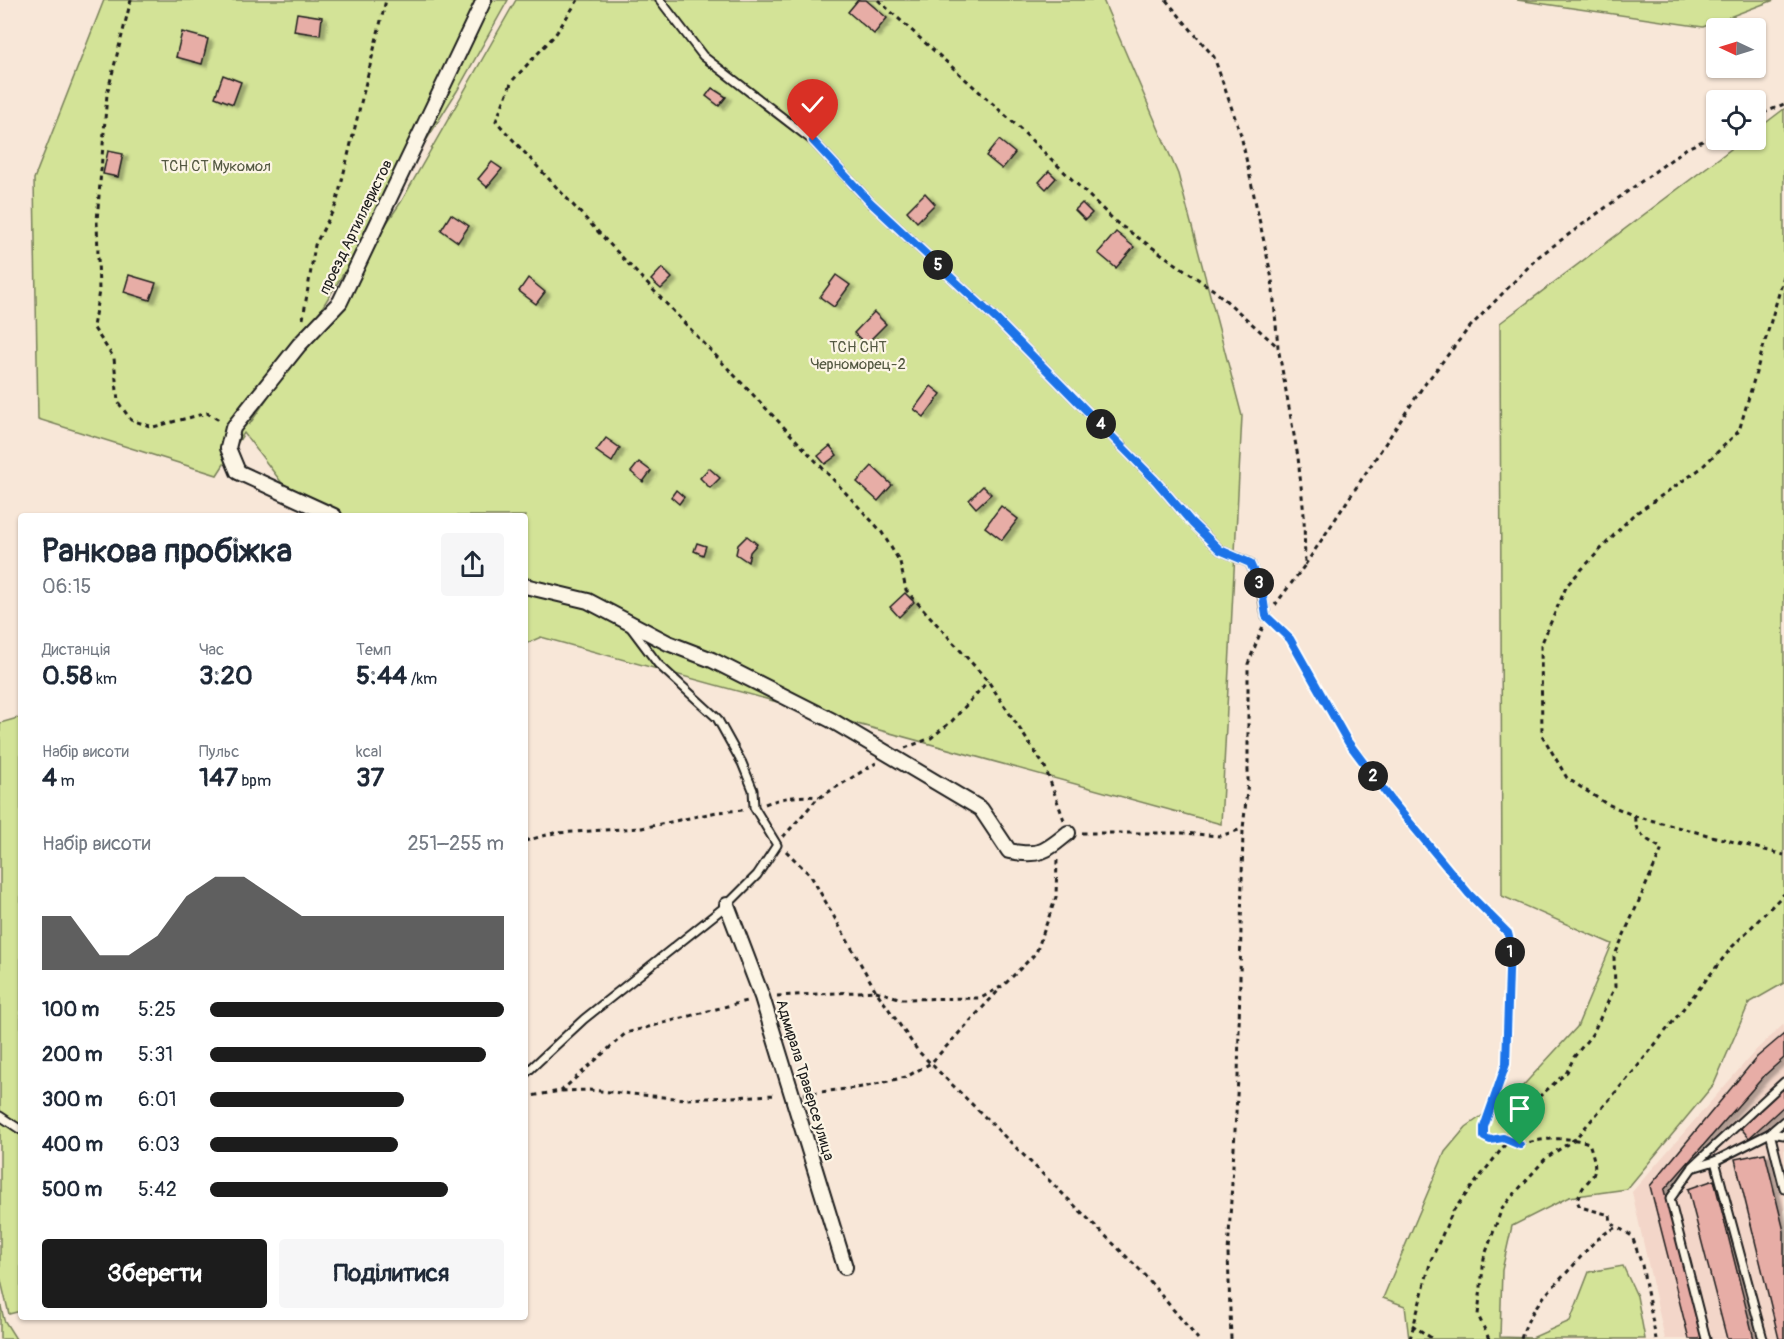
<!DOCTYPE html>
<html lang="uk">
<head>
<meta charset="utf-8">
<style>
  body { margin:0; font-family:Pangolin,sans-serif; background:#f6f6f7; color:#1f2937; height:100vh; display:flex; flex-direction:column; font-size:22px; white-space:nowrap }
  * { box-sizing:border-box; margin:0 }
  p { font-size:20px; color:#747a83 }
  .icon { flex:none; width:33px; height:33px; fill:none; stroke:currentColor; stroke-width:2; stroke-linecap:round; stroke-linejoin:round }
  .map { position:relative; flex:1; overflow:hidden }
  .panel { position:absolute; left:18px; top:513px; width:510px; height:807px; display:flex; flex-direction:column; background:#fff; border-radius:6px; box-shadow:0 2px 4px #0004 }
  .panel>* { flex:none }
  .needle { width:39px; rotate:274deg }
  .buttons { position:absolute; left:1706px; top:18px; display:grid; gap:12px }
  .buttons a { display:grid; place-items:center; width:60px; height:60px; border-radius:6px; background:#fff; box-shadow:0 2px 4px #0004; font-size:30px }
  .pin { position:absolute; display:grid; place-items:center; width:51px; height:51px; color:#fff; margin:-62px -26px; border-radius:50% 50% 50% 0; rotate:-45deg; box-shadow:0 0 6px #0007 }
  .pin .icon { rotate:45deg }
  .km { position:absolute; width:30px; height:30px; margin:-15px; border-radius:50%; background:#222; color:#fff; font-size:16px; line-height:30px; text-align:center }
  .round { display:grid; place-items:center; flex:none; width:63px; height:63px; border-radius:6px; background:#f6f6f7 }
  .summary { display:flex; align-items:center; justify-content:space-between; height:102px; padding:0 24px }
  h1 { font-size:33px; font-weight:800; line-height:45px }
  .metrics { display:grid; grid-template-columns:repeat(3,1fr); gap:9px; height:102px; padding:6px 24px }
  .metrics div { display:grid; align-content:center }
  .metrics b { font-size:26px; font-weight:800 }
  .metrics small { font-size:16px; font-weight:400 }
  .metrics p { font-size:16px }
  .chart { height:168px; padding:12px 24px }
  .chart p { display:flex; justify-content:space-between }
  .chart svg { width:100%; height:108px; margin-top:6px; fill:#1c1c1c; opacity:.7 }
  .primary-button { display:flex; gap:12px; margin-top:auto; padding:12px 24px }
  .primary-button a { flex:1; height:69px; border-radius:6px; background:#1c1c1c; color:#fff; font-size:24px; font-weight:800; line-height:69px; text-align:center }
  .primary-button a+a { background:#f6f6f7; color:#1f2937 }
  ul { padding:0 24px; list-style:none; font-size:20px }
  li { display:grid; grid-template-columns:96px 72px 1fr; align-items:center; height:45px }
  li i { height:15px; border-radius:8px; background:#1c1c1c }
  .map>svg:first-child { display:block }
  .built { fill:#f3d6c9 }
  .green { fill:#d3e397; stroke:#78805a; stroke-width:1.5 }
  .building { fill:#e7ada6; stroke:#1c1c1c; stroke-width:1.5; filter:url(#shadow) }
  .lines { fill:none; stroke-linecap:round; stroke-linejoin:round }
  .service-casing { stroke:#1c1c1c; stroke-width:11 }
  .minor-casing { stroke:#1c1c1c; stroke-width:18 }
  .path { stroke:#1c1c1c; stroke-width:3; stroke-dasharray:4.5 4.5; stroke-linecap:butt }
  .service { stroke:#fcf5e5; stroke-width:7 }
  .minor { stroke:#fcf5e5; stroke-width:14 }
  .route-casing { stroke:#fff; stroke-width:12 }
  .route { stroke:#1a73e8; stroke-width:8 }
  .labels { text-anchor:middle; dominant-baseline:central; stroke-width:4.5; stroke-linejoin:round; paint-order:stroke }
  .park-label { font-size:15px; fill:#535841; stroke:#fcf5e5 }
  .street-label { font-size:15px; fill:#1c1c1c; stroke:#fcf5e5 }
</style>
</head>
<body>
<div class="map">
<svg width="1784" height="1339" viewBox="0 0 1784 1339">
  <defs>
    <filter id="shadow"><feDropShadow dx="5" dy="3" stdDeviation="1.5" flood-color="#0004"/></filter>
  </defs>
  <rect width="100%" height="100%" fill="#f8e7d8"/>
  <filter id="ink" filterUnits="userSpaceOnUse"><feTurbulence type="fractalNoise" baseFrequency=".0167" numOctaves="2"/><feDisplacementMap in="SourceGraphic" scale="12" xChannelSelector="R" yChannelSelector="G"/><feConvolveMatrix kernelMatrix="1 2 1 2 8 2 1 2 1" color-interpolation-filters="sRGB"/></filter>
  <g filter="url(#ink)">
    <polygon class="built" points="1784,1024 1784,1339 1665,1339 1632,1192 1756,1050"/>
    <g class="green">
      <polygon points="104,0 508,0 457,91 249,425 401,202 516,0 1103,0 1178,174 1242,416 1221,824 541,637 525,644 525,516 307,516 244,433 217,475 38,419 34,179"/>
      <polygon points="1517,0 1774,0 1703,27"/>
      <polygon points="1784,109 1784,983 1749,1003 1714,1084 1627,1189 1569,1197 1512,1226 1502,1270 1500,1337 1532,1338 1570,1321 1589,1272 1623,1266 1637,1296 1645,1339 1409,1339 1405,1306 1383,1298 1445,1152 1466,1127 1519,1090 1577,1027 1612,944 1502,896 1500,323 1743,140 1755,140 1755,131"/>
      <polygon points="21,717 21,1311 9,1314 0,1277 0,723"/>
      <polygon points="0,1302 4,1320 16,1339 0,1339"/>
    </g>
    <g class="building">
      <polygon points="858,0 866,0 887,18 874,34 848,12"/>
      <polygon points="297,13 322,17 320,35 294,31"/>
      <polygon points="182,32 208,39 202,64 176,57"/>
      <polygon points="223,75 241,82 233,104 215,97"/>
      <polygon points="712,88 726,97 719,106 706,96"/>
      <polygon points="999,140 1015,153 1002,169 986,156"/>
      <polygon points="108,151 123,154 118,177 103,174"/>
      <polygon points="492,162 502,169 487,187 478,179"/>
      <polygon points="1049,171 1056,178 1046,189 1039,182"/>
      <polygon points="925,193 935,204 917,222 907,211"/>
      <polygon points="1082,203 1092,213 1085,220 1075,210"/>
      <polygon points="451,214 469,226 458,242 441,230"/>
      <polygon points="1116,232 1134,247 1116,268 1098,253"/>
      <polygon points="662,268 672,278 661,289 651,280"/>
      <polygon points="129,275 156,283 150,300 124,292"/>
      <polygon points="836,275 850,285 834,307 820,297"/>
      <polygon points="528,278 545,292 536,304 519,291"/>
      <polygon points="874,312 886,324 866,344 854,333"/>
      <polygon points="931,386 941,394 924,417 914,409"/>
      <polygon points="606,438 620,448 612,462 596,451"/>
      <polygon points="830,446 837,455 825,464 818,456"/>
      <polygon points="639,462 651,471 643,482 631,472"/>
      <polygon points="872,466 892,485 878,501 857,482"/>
      <polygon points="709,468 720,478 710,488 700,478"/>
      <polygon points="983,486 991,494 976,508 969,500"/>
      <polygon points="676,490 684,497 679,504 671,497"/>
      <polygon points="1001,506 1018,519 1002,540 985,527"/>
      <polygon points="747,536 757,544 750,552 748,562 736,554 738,545"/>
      <polygon points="697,543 706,546 703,555 694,551"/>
      <polygon points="905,593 914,602 899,617 890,607"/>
      <polygon points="1784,1034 1784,1058 1765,1075 1664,1190 1702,1339 1689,1339 1650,1186 1757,1057"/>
      <polygon points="1784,1087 1784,1106 1749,1138 1740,1127"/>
      <polygon points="1765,1153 1784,1231 1784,1339 1779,1339 1735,1159"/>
      <polygon points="1714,1180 1754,1339 1727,1339 1688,1189"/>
    </g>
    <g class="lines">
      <defs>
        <g id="service">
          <polyline points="660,0 703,56 813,141 870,202 998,321 1155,480 1192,523 1220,550 1250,563 1261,590 1266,616"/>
          <polyline points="525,1074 584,1019 727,905 757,875 777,845 754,807 753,790 742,763 717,718 658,664 631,628"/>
          <polyline points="0,1116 21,1130"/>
          <polyline points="1784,1121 1770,1133 1784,1188"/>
          <polyline points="1715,1161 1763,1339"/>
          <polyline points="1693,1166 1784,1082"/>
          <polyline points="1706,1339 1670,1199 1692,1168 1715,1161 1770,1133 1784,1135"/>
        </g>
        <g id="minor">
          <polyline points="334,516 238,472 228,448 233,428 299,345 340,302 484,0"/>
          <path d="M525,586l63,15 80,42 44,17 119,60 150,89 28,42c30,6 36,1 59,-18"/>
          <polyline points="727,905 762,997 845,1267"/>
        </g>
      </defs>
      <use href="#service" class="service-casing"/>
      <use href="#minor" class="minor-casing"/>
      <g class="path">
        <polyline points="131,0 107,94 97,221 99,291 93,327 114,358 118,402 131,420 153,427 207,413 221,421"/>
        <path d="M578,0l-23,35 -43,46 -16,40c126,140 258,272 385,410l19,31 6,28 82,91 57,86 19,53"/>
        <polyline points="878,0 1016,125 1117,223 1215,291 1277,346"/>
        <polyline points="1166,0 1214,57 1241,135 1272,279 1278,347 1298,457 1304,515 1305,565 1275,605"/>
        <polyline points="1755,117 1784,104"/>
        <polyline points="1784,276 1739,431 1700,469 1632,516 1567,585 1541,645 1542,735 1567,778 1605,803 1635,816 1784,855"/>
        <polyline points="303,319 315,245 336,205 386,0"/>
        <polyline points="1305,565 1422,388 1468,329 1538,257 1687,148 1716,135"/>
        <path d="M1272,622c37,36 49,82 78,123 46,66 101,129 158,188l2,8 -4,122 -22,64v10l6,3 13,-2 17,7c22,-7 47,-9 69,-2 15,43 -3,28 -12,58l3,6 30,8 1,8 21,13 10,29 14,74"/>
        <polyline points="905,748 931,738 952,721 988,681"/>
        <path d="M765,804c19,-7 34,-9 54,-7"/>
        <polyline points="1082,833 1183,833 1220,836 1242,829"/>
        <polyline points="783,837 817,799 876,763"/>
        <polyline points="525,841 554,833 642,828 717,812 744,810"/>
        <polyline points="786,851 811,876 876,991 918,1051 1140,1270 1198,1339"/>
        <polyline points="777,996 876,991 902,999 981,998 1004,985 1036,953 1056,897 1057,859"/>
        <polyline points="562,1091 589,1090 685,1099 777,1095"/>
        <polyline points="804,1094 863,1087 906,1077 931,1063 1000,989"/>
        <polyline points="525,1097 561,1091 626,1033 750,1000"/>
        <polyline points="1412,1325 1433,1339"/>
        <polyline points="1231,1339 1228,1253 1238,1078 1243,829 1248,781 1248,664 1263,626"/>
        <path d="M1410,1339l21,-79 22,-49 55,-70 16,-31 43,-38 7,-15 19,-24 22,-46 -1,-30 48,-108c-13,-9 -29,-15 -27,-33"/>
        <polyline points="1489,1339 1478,1315 1484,1258 1502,1208 1546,1158 1575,1139 1634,1071 1732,947 1784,894"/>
        <path d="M1521,1339c10,-34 28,-47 50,-71 15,-16 24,-31 44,-40"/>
      </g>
      <use href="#service" class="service"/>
      <use href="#minor" class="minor"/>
    </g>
  </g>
  <g class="lines" filter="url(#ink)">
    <defs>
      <polyline id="route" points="813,141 870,202 998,321 1155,480 1192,523 1220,550 1250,563 1262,590 1266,616 1290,639 1348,742 1392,801 1469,894 1508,933 1510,941 1506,1064 1484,1127 1484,1137 1490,1140 1503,1138 1520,1145"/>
    </defs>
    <use href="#route" class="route-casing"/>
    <use href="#route" class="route"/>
  </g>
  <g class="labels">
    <g class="park-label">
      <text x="216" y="166">ТСН СТ Мукомол</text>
      <text x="858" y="347">ТСН СНТ<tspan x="858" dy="17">Черноморец-2</tspan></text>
    </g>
    <g class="street-label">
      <text transform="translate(356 227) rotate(-64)">проезд Артиллеристов</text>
      <text transform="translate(805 1080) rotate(73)">Адмирала Траверсе улица</text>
    </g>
  </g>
</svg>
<div class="buttons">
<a><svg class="needle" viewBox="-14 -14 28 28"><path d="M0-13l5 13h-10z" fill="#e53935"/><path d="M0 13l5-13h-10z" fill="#747a83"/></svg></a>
<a><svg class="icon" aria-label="locate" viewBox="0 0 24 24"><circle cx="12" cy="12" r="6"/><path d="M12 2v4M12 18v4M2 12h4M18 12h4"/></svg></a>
</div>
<div class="pin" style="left:1520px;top:1145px;background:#1e9e55"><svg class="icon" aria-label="arrive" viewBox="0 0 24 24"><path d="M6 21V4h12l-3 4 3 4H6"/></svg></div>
<div class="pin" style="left:813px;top:141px;background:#d93025"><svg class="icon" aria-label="check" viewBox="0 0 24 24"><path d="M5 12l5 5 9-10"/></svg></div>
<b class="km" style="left:1510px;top:952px">1</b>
<b class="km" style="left:1373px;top:776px">2</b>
<b class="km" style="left:1259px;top:583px">3</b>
<b class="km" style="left:1101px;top:424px">4</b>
<b class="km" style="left:938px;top:265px">5</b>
<section class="panel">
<div class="summary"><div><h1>Ранкова пробіжка</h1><p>06:15</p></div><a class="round"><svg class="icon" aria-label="share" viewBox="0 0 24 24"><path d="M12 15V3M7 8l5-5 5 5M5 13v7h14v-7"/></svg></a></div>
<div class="metrics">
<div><p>Дистанція</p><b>0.58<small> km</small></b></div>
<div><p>Час</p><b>3:20</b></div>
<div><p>Темп</p><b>5:44<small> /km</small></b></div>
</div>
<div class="metrics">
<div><p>Набір висоти</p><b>4<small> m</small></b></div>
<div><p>Пульс</p><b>147<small> bpm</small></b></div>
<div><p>kcal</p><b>37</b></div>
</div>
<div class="chart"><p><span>Набір висоти</span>251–255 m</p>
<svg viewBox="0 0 160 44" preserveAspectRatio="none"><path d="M0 44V22L10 22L20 38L30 38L40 30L50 14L60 6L70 6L80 14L90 22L100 22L110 22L120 22L130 22L140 22L150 22L160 22V44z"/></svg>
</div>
<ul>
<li><b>100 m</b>5:25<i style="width:100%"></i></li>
<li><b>200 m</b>5:31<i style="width:94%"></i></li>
<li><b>300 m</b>6:01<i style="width:66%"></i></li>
<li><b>400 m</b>6:03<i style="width:64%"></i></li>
<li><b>500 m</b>5:42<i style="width:81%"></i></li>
</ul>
<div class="primary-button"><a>Зберегти</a><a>Поділитися</a></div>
</section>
</div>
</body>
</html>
